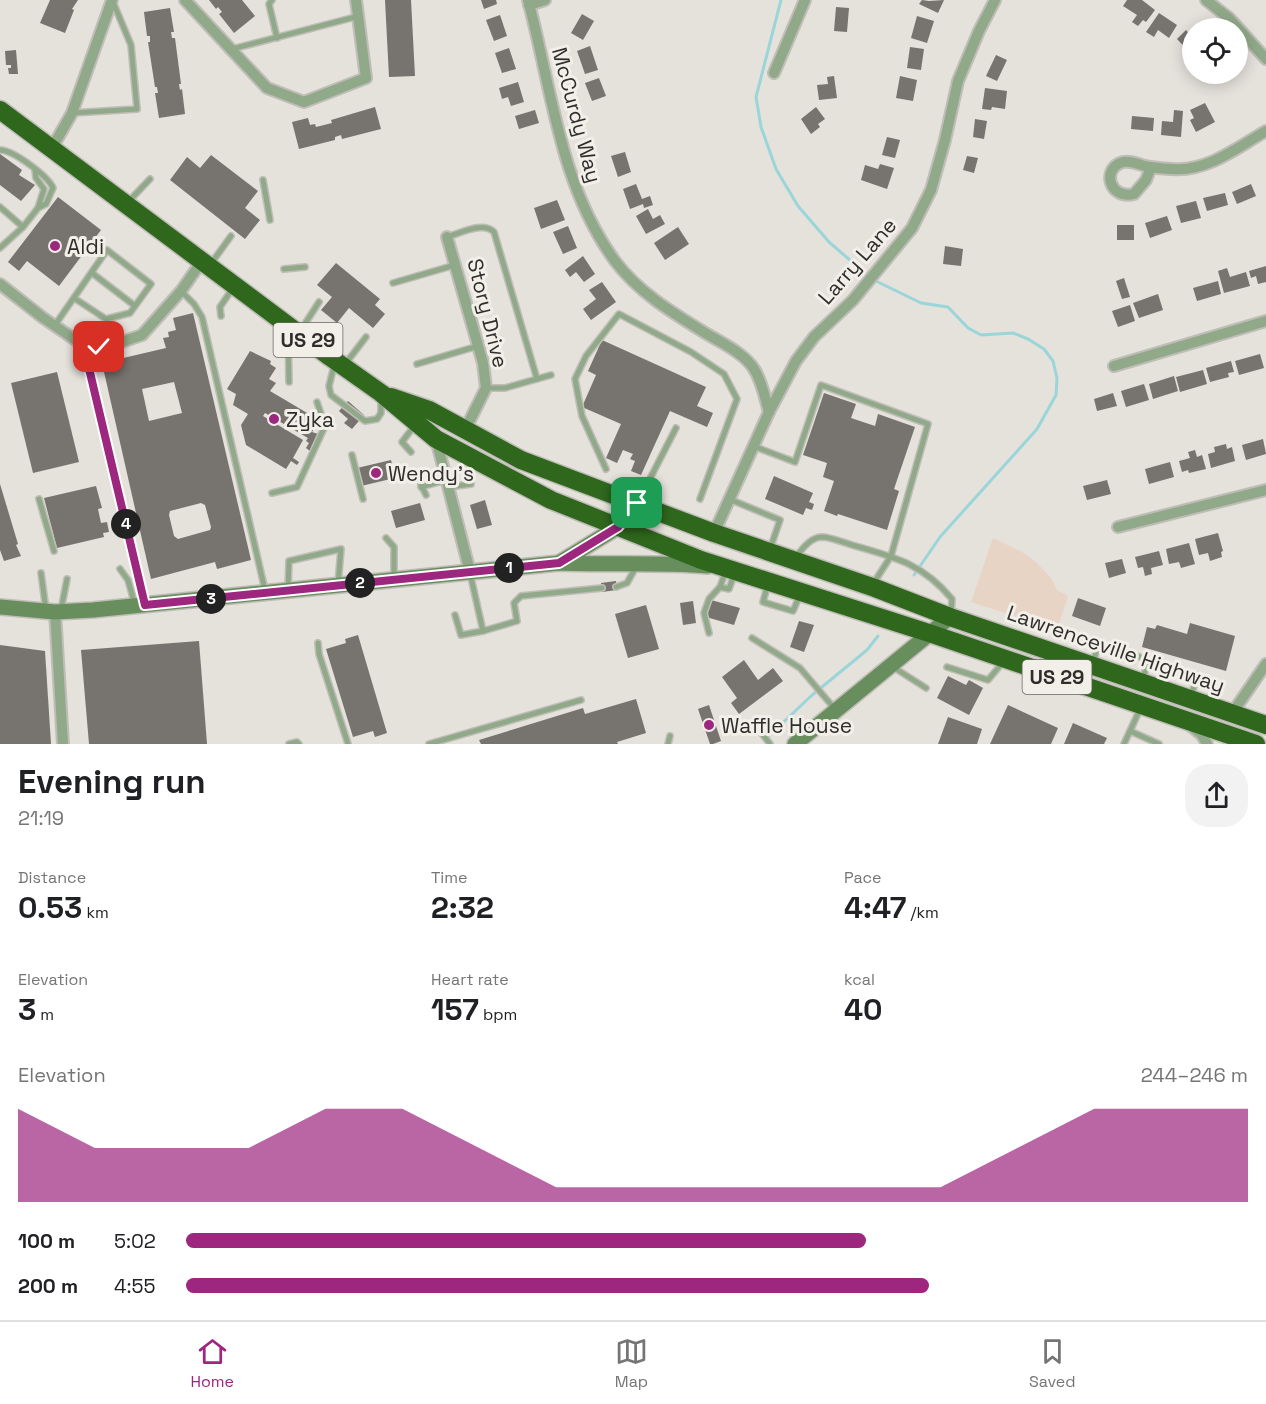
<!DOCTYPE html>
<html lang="en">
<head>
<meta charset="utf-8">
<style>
  body { margin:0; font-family:"Space Grotesk",sans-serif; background:#f2f2f2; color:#202124; height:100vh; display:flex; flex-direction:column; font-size:22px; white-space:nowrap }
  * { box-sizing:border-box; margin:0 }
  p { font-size:20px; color:#757577 }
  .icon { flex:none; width:33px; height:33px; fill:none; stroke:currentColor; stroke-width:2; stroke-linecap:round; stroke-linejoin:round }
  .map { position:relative; height:744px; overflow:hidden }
  .details { display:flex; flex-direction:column; background:#fff; flex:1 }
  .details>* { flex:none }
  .fabs { position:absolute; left:1182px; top:18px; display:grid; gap:12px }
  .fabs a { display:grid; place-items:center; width:66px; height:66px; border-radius:50%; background:#fff; box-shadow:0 3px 15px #0003; font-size:30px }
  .pin { position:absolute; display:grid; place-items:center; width:51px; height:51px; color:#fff; margin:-26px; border-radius:12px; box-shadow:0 3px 9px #0006 }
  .km { position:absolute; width:30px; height:30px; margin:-15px; border-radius:50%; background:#222; color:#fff; font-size:16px; line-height:30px; text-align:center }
  .round { display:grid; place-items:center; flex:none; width:63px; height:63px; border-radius:24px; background:#f2f2f2 }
  .head { display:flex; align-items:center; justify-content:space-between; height:102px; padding:0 18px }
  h1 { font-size:33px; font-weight:800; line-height:45px }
  .metrics { display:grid; grid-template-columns:repeat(3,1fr); gap:9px; height:102px; padding:6px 18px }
  .metrics div { display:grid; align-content:center }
  .metrics b { font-size:30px; font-weight:800 }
  .metrics small { font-size:16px; font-weight:400 }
  .metrics p { font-size:16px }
  .chart { height:168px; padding:12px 18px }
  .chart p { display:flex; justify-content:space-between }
  .chart svg { width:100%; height:108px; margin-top:6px; fill:#9d267f; opacity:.7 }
  ul { padding:0 18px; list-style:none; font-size:20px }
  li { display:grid; grid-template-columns:96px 72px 1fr; align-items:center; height:45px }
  li i { height:15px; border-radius:8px; background:#9d267f }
  .menu { display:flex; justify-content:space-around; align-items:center; height:84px; border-top:2px solid #e0e0e0; background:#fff; font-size:16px; color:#757577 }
  .menu a { display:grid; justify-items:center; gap:3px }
  .menu .active { color:#9d267f }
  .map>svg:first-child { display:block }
  .industrial { fill:#e8d4c5 }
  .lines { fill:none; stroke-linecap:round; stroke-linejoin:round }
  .stream { stroke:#9ad5da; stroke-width:3 }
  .building { fill:#77736e; fill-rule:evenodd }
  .lane-casing { stroke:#c0bdb8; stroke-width:8 }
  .street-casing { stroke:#c0bdb8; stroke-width:14 }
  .secondary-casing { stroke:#c0bdb8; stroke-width:18 }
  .highway-casing { stroke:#c0bdb8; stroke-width:21 }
  .lane { stroke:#90aa89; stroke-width:5 }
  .street { stroke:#90aa89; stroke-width:10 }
  .secondary { stroke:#688e5d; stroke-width:15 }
  .highway { stroke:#2f671d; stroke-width:18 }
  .route-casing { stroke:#fff; stroke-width:12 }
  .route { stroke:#9d267f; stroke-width:8 }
  .poi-dot { fill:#9d267f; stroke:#f2efe9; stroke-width:2 }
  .labels { text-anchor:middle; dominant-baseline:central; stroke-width:6; stroke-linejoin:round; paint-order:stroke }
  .shield { fill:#f2efe9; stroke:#696764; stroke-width:1.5 }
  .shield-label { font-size:20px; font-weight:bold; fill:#2e2d2b }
  .street-label { font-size:21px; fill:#2e2d2b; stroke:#f2efe9 }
  .poi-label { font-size:21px; fill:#2e2d2b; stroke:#f2efe9; text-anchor:start }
</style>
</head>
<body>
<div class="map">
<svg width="1266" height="744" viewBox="0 0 1266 744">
  <rect width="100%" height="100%" fill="#e5e1db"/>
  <polygon class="industrial" points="993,538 1022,552 1036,562 1051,578 1057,590 1068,596 1057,630 971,602"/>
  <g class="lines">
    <g class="stream">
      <polyline points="781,0 756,97 761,127 776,169 798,206 829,242 866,274"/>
      <polyline points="878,282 921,303 948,307 968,328 981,335 1013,333 1028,339 1044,349 1053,361 1057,378 1056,395 1037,429 940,537 914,575"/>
      <polyline points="770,735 811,696 867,650 878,636"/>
    </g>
  </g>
  <g class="building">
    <polygon points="50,0 78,0 72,9 74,10 65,33 40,23"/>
    <polygon points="209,0 242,0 255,16 234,33 219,14 222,12 218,7 216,9"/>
    <polygon points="385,0 411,0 415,76 389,77"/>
    <polygon points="481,0 496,0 497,4 484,9"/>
    <polygon points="922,0 929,1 944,0 938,13 919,4"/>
    <polygon points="1127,0 1142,0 1155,10 1146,22 1143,20 1138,26 1132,22 1137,15 1123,6"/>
    <polygon points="836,7 849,8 847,32 834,31"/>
    <polygon points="170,8 174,32 171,32 172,38 175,38 181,84 179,84 180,90 182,89 185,114 159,118 155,93 158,93 157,87 155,87 148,42 150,42 150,36 147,36 144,12"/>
    <polygon points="1159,13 1177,25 1169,38 1158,30 1154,37 1146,32"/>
    <polygon points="582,14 594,21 583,40 571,33"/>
    <polygon points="500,15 507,36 494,41 486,20"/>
    <polygon points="917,16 934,21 927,43 911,38"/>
    <polygon points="1186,30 1192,37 1191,54 1177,39"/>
    <polygon points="590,46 598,70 585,74 577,51"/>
    <polygon points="910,47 924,49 921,70 907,68"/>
    <polygon points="509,48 516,69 502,73 495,53"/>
    <polygon points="16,50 18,74 9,74 8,68 11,68 11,65 6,65 5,51"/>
    <polygon points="996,55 1007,60 997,81 986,76"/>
    <polygon points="834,76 837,98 819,100 817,85 828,84 827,77"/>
    <polygon points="900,76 917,80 913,101 896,98"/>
    <polygon points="599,78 606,96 592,101 585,83"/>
    <polygon points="518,82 524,102 511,106 508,97 502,99 499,88"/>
    <polygon points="985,88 1007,91 1005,109 992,107 991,110 982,109"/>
    <polygon points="1205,103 1215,122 1196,132 1190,120 1194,118 1190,110"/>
    <polygon points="375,107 381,129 342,139 341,135 335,137 335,140 299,149 292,122 308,118 310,125 315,124 316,127 332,123 331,120"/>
    <polygon points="816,107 825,119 818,124 820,127 811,134 801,119"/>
    <polygon points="535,110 539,123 519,129 515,116"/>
    <polygon points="1174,110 1183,111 1181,137 1161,135 1162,121 1173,122"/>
    <polygon points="1132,116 1154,118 1153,131 1131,129"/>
    <polygon points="975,119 987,121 984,139 973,137"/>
    <polygon points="887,137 900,140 895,158 882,155"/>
    <polygon points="625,152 631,172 618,177 611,156"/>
    <polygon points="0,154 22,170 19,175 35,185 21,201 0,185"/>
    <polygon points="211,155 258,191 245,208 260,220 245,239 170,180 187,157 200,168"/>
    <polygon points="967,156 978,158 974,173 963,170"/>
    <polygon points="880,164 894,168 887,189 861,180 865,165 878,169"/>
    <polygon points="636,184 642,199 650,196 653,205 644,208 643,204 630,209 623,189"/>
    <polygon points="1251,184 1256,196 1237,204 1232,192"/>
    <polygon points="1225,193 1228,205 1207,211 1203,198"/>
    <polygon points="58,197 101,230 59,286 27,261 19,271 8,262"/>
    <polygon points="557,200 565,220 541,229 534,208"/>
    <polygon points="1196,201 1201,218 1181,223 1176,206"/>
    <polygon points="648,209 653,219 660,215 665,224 646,234 636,216"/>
    <polygon points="1167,216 1172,230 1150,238 1145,223"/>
    <rect x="1117" y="225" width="17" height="15"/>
    <polygon points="568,226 577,248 563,254 553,232"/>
    <polygon points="678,227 689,244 665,260 654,243"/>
    <polygon points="945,246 963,249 961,266 943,264"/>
    <polygon points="583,256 595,274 584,282 576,272 570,277 565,270"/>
    <polygon points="336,263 380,299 375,305 385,314 373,328 349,308 337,323 321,310 332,297 317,285"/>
    <polygon points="1266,266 1266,282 1258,284 1256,276 1251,278 1249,271"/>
    <polygon points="1227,268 1230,277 1246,272 1250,286 1224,293 1218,271"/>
    <polygon points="1124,278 1130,297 1122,299 1116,281"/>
    <polygon points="1218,281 1221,294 1197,301 1193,288"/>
    <polygon points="602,282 616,302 591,320 583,309 596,299 589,290"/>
    <polygon points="1158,294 1163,310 1139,318 1133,303"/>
    <polygon points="1130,305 1135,321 1118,327 1112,311"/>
    <path d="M193,313l58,247 -34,9 -2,-7 -64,17 -49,-216 64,-15 -3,-10 6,-1 -1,-5 8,-2 -3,-12zM174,382l8,31 -33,8 -7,-32zM201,503l4,2 6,22 -1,3 -32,9 -4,-3 -5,-21 1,-4z"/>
    <polygon points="602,340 706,387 697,406 713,413 707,427 670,411 641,475 631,471 635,461 630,459 633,454 623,450 617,463 606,458 621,424 582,407 596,375 588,371"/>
    <polygon points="250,351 271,361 270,364 276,368 269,379 276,383 270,391 319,420 312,432 318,434 310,451 306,448 309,443 306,441 308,438 265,413 263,416 303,440 293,458 299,462 297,465 291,461 286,469 246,445 241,425 248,414 233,405 236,394 227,389"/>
    <polygon points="1260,354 1264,368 1239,375 1235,361"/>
    <polygon points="1231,361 1234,372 1228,373 1229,377 1210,382 1206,368"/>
    <polygon points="1203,370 1207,384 1180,392 1176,377"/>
    <polygon points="57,372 79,462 33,473 11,383"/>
    <polygon points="1174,376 1178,391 1153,399 1149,384"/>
    <polygon points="1144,384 1149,400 1126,407 1121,391"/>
    <polygon points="824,393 856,404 851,418 875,426 878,414 915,427 894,489 899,491 887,530 838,514 837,516 824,511 834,481 823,477 827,463 803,455"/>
    <polygon points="1113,393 1117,406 1097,411 1094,399"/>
    <polygon points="348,401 364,415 352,429 344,423 348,419 339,411"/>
    <polygon points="1263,439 1266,454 1246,460 1242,445"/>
    <polygon points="1226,444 1227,449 1232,447 1235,461 1211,468 1208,454 1215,452 1214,447"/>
    <polygon points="1195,450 1197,457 1202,455 1206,469 1189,473 1188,470 1182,472 1179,461 1190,458 1188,452"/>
    <polygon points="391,460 395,478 361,486 357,468"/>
    <polygon points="1170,462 1174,477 1149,484 1145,469"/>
    <polygon points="774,476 813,493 809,502 814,504 812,510 806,508 803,515 765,499"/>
    <polygon points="1107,480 1111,494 1087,500 1083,486"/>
    <polygon points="0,484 18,544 16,545 21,556 4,561 0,550"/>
    <polygon points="96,486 102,508 98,509 101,523 107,522 109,532 103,533 104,537 57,548 44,498"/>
    <polygon points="485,500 492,525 477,529 470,505"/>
    <polygon points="420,503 425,520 396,528 391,511"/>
    <polygon points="1218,533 1223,551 1221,552 1222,557 1210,561 1208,553 1199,555 1195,539"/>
    <polygon points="1189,543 1195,564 1181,568 1179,562 1169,564 1166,549"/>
    <polygon points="1159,551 1163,565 1151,568 1152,574 1145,576 1143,567 1138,568 1135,557"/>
    <polygon points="1122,559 1126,573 1109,578 1105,563"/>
    <polygon points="616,581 617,590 602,592 601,583"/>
    <polygon points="1078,598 1106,608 1100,626 1072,616"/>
    <polygon points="711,600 740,608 734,625 706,617"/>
    <polygon points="693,601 696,623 683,625 680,603"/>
    <polygon points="646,605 659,649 628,658 615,614"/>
    <polygon points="799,621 814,625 804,652 790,647"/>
    <polygon points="1190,623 1235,636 1226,671 1142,647 1147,627 1155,629 1157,625 1187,634"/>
    <polygon points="358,635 387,733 375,737 373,731 353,737 326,649 346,643 345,639"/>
    <polygon points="199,641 207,744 89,744 81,650"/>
    <polygon points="0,645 45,651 51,744 0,744"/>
    <polygon points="744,660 758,680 773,668 783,681 739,714 731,703 737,698 722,677"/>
    <polygon points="948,676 966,685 969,680 983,688 969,715 937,698"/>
    <polygon points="636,699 646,733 617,742 618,744 481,744 479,740 583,708 585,714"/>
    <polygon points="709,705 721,741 713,744 710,744 698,709"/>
    <polygon points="1008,705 1058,728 1051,744 990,744"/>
    <polygon points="948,717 982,729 977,744 938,744"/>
    <polygon points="1073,723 1107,738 1104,744 1064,744"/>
  </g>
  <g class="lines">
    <defs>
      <g id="lane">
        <polyline points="272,0 269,4 277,38"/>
        <polyline points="232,49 359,16"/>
        <polyline points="72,113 137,109 131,45 113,2"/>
        <path d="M0,150c13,0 48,26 53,38l-7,16 -8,4 -15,19 -23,21"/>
        <polyline points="35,170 36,178 44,189 38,208"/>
        <polyline points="263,180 270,220"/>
        <polyline points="129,201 150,179"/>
        <polyline points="0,207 23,227"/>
        <path d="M447,237c14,-4 36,-16 47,-5l43,147"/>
        <polyline points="210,265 231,236"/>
        <polyline points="284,269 305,267"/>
        <polyline points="92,273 135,306"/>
        <polyline points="393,283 455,265"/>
        <polyline points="181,291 194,304 202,317 265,590"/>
        <polyline points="221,316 220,307 233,288"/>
        <polyline points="55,325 107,250 151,284 130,313 106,319 74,298"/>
        <polyline points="288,330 289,382"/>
        <polyline points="301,330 319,302"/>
        <polyline points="87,346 87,360 145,605"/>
        <polyline points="346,363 366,337"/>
        <polyline points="417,364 478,346"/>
        <polyline points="334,366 329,386 331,395 365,421 377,419 381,413 381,398"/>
        <polyline points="486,388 505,388 551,375"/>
        <polyline points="753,446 795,462 821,385 928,424 891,556 873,584"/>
        <polyline points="411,452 402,442 415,425"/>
        <polyline points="352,455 363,499"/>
        <polyline points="606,469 582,416 575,379 586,356 619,314 691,352 724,374 737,399 700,499"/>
        <polyline points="421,485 426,495"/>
        <polyline points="421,487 446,480"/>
        <polyline points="449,487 471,484"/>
        <polyline points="272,493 297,487 325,426 317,402"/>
        <polyline points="39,499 54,551"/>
        <polyline points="729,499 780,520 770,549"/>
        <polyline points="638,502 676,428"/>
        <polyline points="386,538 394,547 394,578"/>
        <path d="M796,557c6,-8 14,-19 25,-20 10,0 21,5 31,8 43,12 71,19 100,54l-1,16"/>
        <polyline points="120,569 128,580 135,605"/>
        <polyline points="41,573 46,610"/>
        <polyline points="470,573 483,631 517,621 514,603 521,596 602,588"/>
        <polyline points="768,584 763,602 793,611 800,595"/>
        <polyline points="616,587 627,583 636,567"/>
        <polyline points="720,587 729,589 734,575"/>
        <polyline points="288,589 289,561 341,549 338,584"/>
        <polyline points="61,610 67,579"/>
        <polyline points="455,615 461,635 483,631"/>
        <polyline points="709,633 704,613 709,599 720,587 726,570"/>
        <polyline points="752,638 800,668 834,708"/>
        <polyline points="318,643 319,654 348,744"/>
        <polyline points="1093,662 1098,646 1140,657"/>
        <polyline points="893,667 926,688"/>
        <polyline points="947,667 988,680 1004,661"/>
        <polyline points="1143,679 1148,660"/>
        <polyline points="1191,697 1197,675"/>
        <polyline points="754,723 770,744"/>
        <polyline points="1130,731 1159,744"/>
        <polyline points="289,744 297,742 299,744"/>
        <polyline points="429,744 581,700"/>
        <polyline points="668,744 670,736"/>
        <polyline points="1124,744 1141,707"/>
      </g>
      <g id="street">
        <polyline points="185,0 267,88 304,102 366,78 356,0"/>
        <path d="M528,0c24,89 31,184 87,261 24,32 58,52 92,73 15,9 38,20 47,35 8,12 11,29 15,43"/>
        <polyline points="1206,0 1229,18 1266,59"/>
        <polyline points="529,5 545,0"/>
        <polyline points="774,73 805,0"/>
        <polyline points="52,148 72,113 112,0"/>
        <path d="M1151,167l-5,13 -12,14c-25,6 -33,-26 -11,-32 10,-2 18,4 27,5 8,1 16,2 23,2 34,3 65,-22 93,-38"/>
        <polyline points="447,237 483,363 486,388 465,430"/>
        <polyline points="0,284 42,317 77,341 87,346 99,347 116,344 142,335 181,291 202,261"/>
        <polyline points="1114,366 1266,321"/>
        <polyline points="436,439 470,572"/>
        <polyline points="1118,527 1266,490"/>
        <polyline points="714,533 769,412 796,361 814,337 853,300 912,228 931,190 945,140 958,81 979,31 995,0"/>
        <polyline points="55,612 63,744"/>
        <polyline points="1233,712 1266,664"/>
        <polyline points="1191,726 1202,735 1207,744"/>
      </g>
      <g id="secondary">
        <polyline points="559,563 618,527 637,503"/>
        <path d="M0,607l55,5 38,-2 466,-47c50,2 99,-1 149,3"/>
        <polyline points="795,744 950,617"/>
      </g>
      <g id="highway">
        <polyline points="0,110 330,357 381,393 436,439 551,500 701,560 932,634 1256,744"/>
        <polyline points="391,397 429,410 521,460 714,533 875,588 950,617 1266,725"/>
      </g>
    </defs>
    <use href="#lane" class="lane-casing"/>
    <use href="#street" class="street-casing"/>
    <use href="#secondary" class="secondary-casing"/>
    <use href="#highway" class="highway-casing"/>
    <use href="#lane" class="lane"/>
    <use href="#street" class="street"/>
    <use href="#secondary" class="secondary"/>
    <use href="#highway" class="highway"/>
  </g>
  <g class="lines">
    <defs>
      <polyline id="route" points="99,347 87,346 87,360 145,605 559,563 618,527 637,503"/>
    </defs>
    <use href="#route" class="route-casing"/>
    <use href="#route" class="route"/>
  </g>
  <g class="poi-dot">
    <circle cx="55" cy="246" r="6"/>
    <circle cx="274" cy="419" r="6"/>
    <circle cx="376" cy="473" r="6"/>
    <circle cx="709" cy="725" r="6"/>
  </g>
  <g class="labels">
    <g class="shield">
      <rect x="273.5" y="323" width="69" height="34" rx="4.5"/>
      <rect x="1022.5" y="660" width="69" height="34" rx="4.5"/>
    </g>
    <g class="shield-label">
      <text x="308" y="340">US 29</text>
      <text x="1057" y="677">US 29</text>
    </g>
    <g class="street-label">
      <text transform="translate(577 115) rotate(75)">McCurdy Way</text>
      <text transform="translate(857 261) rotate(-49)">Larry Lane</text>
      <text transform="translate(488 313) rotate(76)">Story Drive</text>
      <text transform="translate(1116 649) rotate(19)">Lawrenceville Highway</text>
    </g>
    <g class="poi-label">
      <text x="67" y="246">Aldi</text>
      <text x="286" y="419">Zyka</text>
      <text x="388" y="473">Wendy's</text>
      <text x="721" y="725">Waffle House</text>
    </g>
  </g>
</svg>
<div class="fabs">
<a><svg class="icon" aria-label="locate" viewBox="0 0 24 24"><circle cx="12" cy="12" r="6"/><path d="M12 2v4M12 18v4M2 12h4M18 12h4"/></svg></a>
</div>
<div class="pin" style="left:637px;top:503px;background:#1e9e55"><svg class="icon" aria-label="arrive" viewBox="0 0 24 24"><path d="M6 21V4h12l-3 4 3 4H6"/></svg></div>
<div class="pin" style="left:99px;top:347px;background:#d93025"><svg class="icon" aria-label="check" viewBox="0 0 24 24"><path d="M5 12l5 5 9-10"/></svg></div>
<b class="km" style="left:509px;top:568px">1</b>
<b class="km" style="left:360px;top:583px">2</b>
<b class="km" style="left:211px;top:599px">3</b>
<b class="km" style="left:126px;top:524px">4</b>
</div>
<section class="details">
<div class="head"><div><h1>Evening run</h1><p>21:19</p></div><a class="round"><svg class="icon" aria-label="share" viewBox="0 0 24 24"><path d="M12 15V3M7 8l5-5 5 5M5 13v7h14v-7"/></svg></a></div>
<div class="metrics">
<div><p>Distance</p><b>0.53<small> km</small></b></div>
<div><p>Time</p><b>2:32</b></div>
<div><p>Pace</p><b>4:47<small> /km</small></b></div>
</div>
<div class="metrics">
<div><p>Elevation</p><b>3<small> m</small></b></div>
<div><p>Heart rate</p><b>157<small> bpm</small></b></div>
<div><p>kcal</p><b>40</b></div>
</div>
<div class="chart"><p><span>Elevation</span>244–246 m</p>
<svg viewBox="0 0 160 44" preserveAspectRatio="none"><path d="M0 44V6L10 22L20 22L30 22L40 6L50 6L60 22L70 38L80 38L90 38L100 38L110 38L120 38L130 22L140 6L150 6L160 6V44z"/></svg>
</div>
<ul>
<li><b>100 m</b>5:02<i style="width:64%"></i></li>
<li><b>200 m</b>4:55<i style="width:70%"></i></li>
</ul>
</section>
<nav class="menu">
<a class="active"><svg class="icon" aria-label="home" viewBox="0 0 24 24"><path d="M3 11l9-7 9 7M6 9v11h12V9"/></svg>Home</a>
<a><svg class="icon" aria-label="map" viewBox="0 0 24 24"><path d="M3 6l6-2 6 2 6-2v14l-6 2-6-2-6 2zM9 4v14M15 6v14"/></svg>Map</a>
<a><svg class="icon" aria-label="saved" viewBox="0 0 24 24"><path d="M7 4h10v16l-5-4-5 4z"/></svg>Saved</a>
</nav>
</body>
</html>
